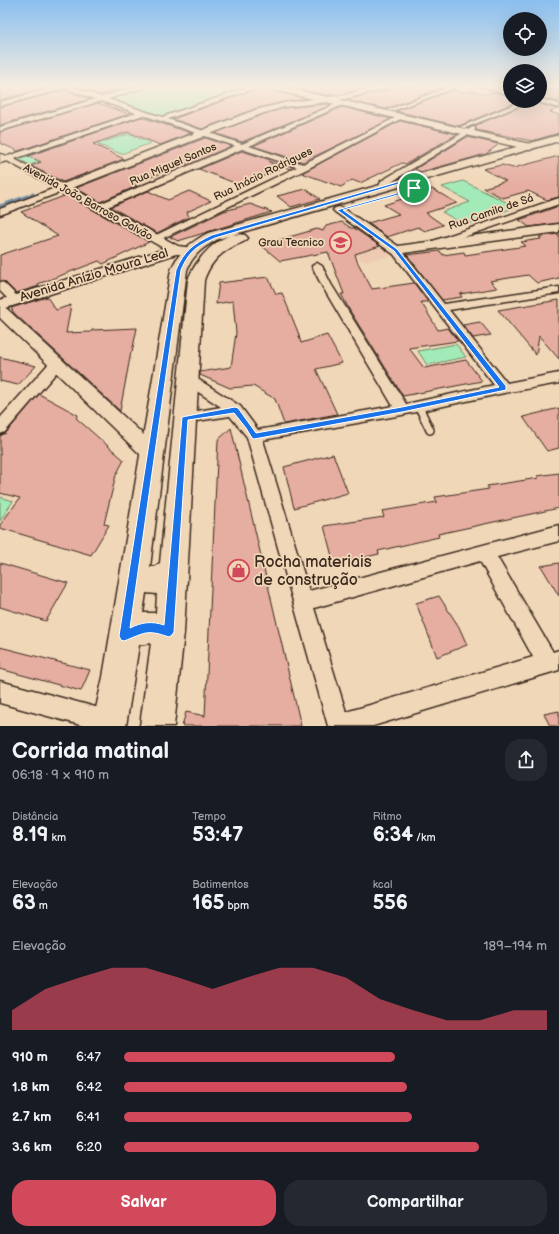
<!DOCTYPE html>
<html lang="pt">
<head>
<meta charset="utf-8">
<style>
  body { margin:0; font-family:"Balsamiq Sans",sans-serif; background:#242831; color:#f1f3f6; height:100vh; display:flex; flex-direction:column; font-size:15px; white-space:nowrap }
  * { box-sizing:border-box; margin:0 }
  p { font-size:13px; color:#9ea1a6 }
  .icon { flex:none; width:22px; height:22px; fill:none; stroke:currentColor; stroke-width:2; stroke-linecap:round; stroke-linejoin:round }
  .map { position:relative; height:726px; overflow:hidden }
  .panel { display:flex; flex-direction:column; background:#171b24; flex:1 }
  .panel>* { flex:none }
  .fabs { position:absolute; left:503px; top:12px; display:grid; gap:8px }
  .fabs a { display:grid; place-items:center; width:44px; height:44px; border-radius:50%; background:#171b24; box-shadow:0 4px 16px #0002; font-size:20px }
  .pin { position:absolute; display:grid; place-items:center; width:34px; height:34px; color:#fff; margin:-17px; border:2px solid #fff; border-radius:50%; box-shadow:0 1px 4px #0007 }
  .round { display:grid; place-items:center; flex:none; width:42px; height:42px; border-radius:16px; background:#242831 }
  .head { display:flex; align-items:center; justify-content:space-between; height:68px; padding:0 12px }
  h1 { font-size:22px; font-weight:700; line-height:30px }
  .figures { display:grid; grid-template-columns:repeat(3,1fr); gap:6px; height:68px; padding:4px 12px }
  .figures div { display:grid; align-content:center }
  .figures b { font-size:20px; font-weight:700 }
  .figures small { font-size:11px; font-weight:400 }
  .figures p { font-size:11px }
  .chart { height:112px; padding:8px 12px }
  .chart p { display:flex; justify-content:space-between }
  .chart svg { width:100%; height:72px; margin-top:4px; fill:#d1495b; opacity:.7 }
  .cta { display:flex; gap:8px; margin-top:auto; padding:8px 12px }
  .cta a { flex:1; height:46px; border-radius:16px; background:#d1495b; color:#fff; font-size:16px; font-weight:700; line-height:46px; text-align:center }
  .cta a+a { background:#242831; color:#f1f3f6 }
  ul { padding:0 12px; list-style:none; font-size:13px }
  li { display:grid; grid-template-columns:64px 48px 1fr; align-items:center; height:30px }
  li i { height:10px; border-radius:5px; background:#d1495b }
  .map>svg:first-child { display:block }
  .built { fill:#edcab1 }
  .green { fill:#a2eab8; stroke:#6e8a6b }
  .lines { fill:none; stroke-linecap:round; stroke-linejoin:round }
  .stream { stroke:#758ea2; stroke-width:3 }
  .building { fill:#e6ada1; stroke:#3b2a1e }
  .service-casing { stroke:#3b2a1e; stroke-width:10 }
  .minor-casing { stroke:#3b2a1e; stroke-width:3 }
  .tertiary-casing { stroke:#3b2a1e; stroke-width:3 }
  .primary-casing { stroke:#3b2a1e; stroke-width:3 }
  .service { stroke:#f0d7b8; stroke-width:7 }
  .minor { fill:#f0d7b8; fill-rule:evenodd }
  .tertiary { fill:#f0d7b8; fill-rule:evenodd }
  .primary { fill:#f0d7b8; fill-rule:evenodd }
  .route { fill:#1a73e8; stroke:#fff; fill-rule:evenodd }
  .labels { text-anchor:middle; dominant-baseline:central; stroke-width:3.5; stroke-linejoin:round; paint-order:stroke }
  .far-street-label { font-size:11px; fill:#3b2a1e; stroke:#f0d7b8 }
  .far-poi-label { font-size:11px; fill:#3b2a1e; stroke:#f0d7b8; text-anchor:end }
  .street-label { font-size:13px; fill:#3b2a1e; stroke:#f0d7b8 }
  .near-poi-label { font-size:16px; fill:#3b2a1e; stroke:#f0d7b8; text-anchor:start }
</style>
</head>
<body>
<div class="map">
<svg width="559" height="726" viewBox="0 0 559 726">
  <rect width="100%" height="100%" fill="#f0d7b8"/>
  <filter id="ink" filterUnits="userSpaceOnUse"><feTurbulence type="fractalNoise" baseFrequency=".025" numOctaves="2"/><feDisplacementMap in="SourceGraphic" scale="8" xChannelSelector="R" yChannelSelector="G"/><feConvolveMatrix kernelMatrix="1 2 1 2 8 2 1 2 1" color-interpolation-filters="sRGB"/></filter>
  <g filter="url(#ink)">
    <polygon class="built" points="342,222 367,241 379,244 388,249 394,256 363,261 348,248 320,254 299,234"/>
    <g class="green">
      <polygon points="150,86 249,86 160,117 108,99"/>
      <polygon points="128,134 151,143 121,154 97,144"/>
      <polygon points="46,147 62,154 30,165 14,157"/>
      <polygon points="463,181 516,207 465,225 442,212 470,202 442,187"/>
      <polygon points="456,344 466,357 427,365 418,351"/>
      <polygon points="0,497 13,501 0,521"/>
    </g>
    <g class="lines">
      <polyline class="stream" points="0,206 33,194"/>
    </g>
    <g class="building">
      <polygon points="0,86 55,86 0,100"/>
      <polygon points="74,86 124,86 125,88 101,95"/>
      <polygon points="260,86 265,86 266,89 306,99 284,102 255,109 202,129 173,119 258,88"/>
      <polygon points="282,86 374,86 340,95 327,95"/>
      <polygon points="390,86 437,86 444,87 386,109 346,100 389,89"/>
      <polygon points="540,86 559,86 559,102 540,98"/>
      <polygon points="65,90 90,99 0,125 0,107"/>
      <polygon points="453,90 462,93 467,91 476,92 486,94 494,92 510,96 510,101 518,101 459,126 396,111"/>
      <polygon points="532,101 557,109 550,112 559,115 559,133 532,141 476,130 474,126"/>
      <polygon points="98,103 129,114 18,151 0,143 0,132"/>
      <polygon points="327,104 331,105 242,142 215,133 261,115 284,108"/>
      <polygon points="342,107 391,119 303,162 253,146"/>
      <polygon points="141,117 191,133 160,145 128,132 93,144 124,159 63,182 31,166 41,162 28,156"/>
      <polygon points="400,121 457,134 406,164 402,163 360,183 352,180 341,187 302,173"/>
      <polygon points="467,137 499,144 486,154 421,172 415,169"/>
      <polygon points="205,138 231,146 188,165 186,164 135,183 133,184 137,186 100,202 76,188"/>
      <polygon points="242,151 293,167 290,169 268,161 279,169 242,186 199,169"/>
      <polygon points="559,156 559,197 547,200 528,191 503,198 483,188 506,181 483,169 502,165 513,168"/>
      <polygon points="306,189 320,199 291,207 277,196"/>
      <polygon points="432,189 457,203 426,213 443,225 425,231 418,227 387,237 368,223 399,214 384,205"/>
      <polygon points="148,191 168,200 189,191 211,201 187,212 189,217 157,233 111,207"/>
      <polygon points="67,195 149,242 103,264 99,261 38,284 39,286 16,293 5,282 0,281 0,255 58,236 21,212"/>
      <polygon points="250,204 272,212 178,241 170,237 224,211"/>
      <polygon points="559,206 559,223 529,227 519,220"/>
      <polygon points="342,222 351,228 354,228 380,246 355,254 357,261 372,289 414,283 428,302 421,302 438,330 448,328 458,341 409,348 424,368 466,360 482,381 403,396 350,311 341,294 344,294 328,252 280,261 261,245 317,229 323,231 326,226"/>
      <polygon points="559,234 559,278 537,283 528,275 490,281 497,288 460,294 462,297 442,300 407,255 440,251 443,255 464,252 465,255 526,246 521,242 541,239 539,237 544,237 543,236"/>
      <polygon points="268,277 276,294 282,293 298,332 301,343 327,335 342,363 316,369 337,414 284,424 275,399 253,386 230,388 200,375 200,372 231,367 236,333 233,301 216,304 219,283"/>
      <polygon points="47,297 56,310 71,305 66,333 91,332 92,330 137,328 132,352 131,352 120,411 14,313 11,308"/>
      <polygon points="559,300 559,359 539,336 536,355 498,310"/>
      <polygon points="480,322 491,335 473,338 463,325"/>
      <polygon points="0,357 36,366 18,385 0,381"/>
      <polygon points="39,394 78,415 76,418 124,460 116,475 104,524 109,525 91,555 0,528 0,525 20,498 0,493 0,436 6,433"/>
      <polygon points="559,408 559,448 547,451 523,417"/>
      <polygon points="231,428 301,726 182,726 186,712 205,716 218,440"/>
      <polygon points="333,454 348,493 294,508 284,467"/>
      <polygon points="559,473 559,508 438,534 439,537 378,551 379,554 334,564 324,526 384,517 382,511 437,502 435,497 489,489 487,486 539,478 537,476"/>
      <polygon points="0,563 68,583 46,621 0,607"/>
      <polygon points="559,563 559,596 541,566"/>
      <polygon points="439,596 459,627 467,645 437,657 416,603"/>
      <polygon points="0,647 90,670 81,691 0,669"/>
      <polygon points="559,711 559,726 550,726 544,714"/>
    </g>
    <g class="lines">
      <defs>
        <polyline id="service" points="419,407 430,430"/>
        <g id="minor">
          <polygon points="60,86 70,86 101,97 139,86 147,86 146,87 108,99 162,117 251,86 259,86 258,87 168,119 242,144 341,102 345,102 345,104 249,146 303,164 399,116 404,117 307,169 155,242 152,241 150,239 152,237 297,167 242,149 103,209 97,209 95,207 97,205 235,146 143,115 14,159 57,181 58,183 57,185 51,185 7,161 0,163 0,154 8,156 136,113 101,101 0,131 0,127 95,99 65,88 0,106 0,102"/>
          <polygon points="452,86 460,86 392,111 387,110"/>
          <polygon points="480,86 489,86 510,91 510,95"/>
          <polygon points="540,99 559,104 559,108 538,102 537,101 540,101"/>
          <polygon points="522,101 531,101 465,128 460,127"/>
          <polygon points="473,127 475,128 475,130 388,184 386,189 380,189 379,187 381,181"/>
          <polygon points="63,185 67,188 66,190 0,215 0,209"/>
          <polygon points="559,198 559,204 435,247 431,248 426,245 427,243"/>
          <path d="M396,247l4,1 44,56 115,-17v6l-110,17 58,73 52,-10v10l-55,10 -102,22 -139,25 46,151 250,-66v16l-62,16 56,95 6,-2v20l-186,56h-45l-81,-289 -17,-21 -46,7 -5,-1 -2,-4 2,-4 42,-7 -38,-25 -2,-3 2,-3 5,-2 5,2 47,30 18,24 135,-24 -72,-122 -9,-18 5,-3 5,3 9,18 75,120 88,-19 -102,-133 -1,-2zM480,561l53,96 -187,55 -32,-104z"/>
          <polygon points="0,282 4,283 21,300 19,302 11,302 0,291"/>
          <polygon points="57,359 62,360 64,363 62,366 5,432 0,434 0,418 52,360"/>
          <polygon points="0,681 110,711 118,714 121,722 119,726 84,726 0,703"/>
        </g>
        <g id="tertiary">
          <polygon points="266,86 277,86 327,97 340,96 379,86 389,86 389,88 340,100 530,144 535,147 530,150 327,102 284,107 261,114 72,188 178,246 193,248 195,251 193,254 176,254 6,308 159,449 161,454 159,459 152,461 145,459 0,318 0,300 165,249 52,185 57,182 63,184 255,110 284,103 314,99 266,88"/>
          <polygon points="339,207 343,208 398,246 559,224 559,232 396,254 392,253 335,212 333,210 335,208"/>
        </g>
        <path id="primary" d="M559,135v6l-341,98c-14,8 -25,15 -31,31l-37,297h4l6,-4 28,-283c7,-20 33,-51 57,-45l3,3c-4,5 -9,5 -14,8 -15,8 -24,17 -30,34l-20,352 -10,94h-34l11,-83 -12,2 -13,81h-34l11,-49 68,-407c7,-18 20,-28 37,-37zM146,593l11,1 -1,19h-13z"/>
      </defs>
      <use href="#service" class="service-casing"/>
      <use href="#minor" class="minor-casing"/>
      <use href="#tertiary" class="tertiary-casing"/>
      <use href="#primary" class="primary-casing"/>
      <use href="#service" class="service"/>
      <use href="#minor" class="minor"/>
      <use href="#tertiary" class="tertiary"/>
      <use href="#primary" class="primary"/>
    </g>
  </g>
  <linearGradient id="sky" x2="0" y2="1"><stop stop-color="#89bfef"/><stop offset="0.46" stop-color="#f8eddf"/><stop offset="1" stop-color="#f8eddf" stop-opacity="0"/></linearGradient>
  <rect width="559" height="187" fill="url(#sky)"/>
  <path class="route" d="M401,181l12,3 3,4v2l-73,20 54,39 109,137v4l-104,22 -148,27 -2,-1 -6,-10 -12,-15 -46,7 -14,212 -2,3 -3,2c-23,-8 -24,-4 -45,4l-3,-1 -2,-4 57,-366c8,-19 17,-26 36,-35zM402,183l8,3 2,3 -75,21 57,41 105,136 -97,20 -146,26 -18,-25 -3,-1 -53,10 -18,208c-12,-4 -22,-3 -34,3l51,-358c8,-19 16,-24 34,-32z"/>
  <defs>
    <symbol id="university-ring" viewBox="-11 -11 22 22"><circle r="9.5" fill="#f0d7b8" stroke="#d1495b" stroke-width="1.5"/><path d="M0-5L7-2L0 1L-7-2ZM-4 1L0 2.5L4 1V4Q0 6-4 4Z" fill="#d1495b"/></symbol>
    <symbol id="shop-ring" viewBox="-11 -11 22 22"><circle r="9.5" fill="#f0d7b8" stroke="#d1495b" stroke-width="1.5"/><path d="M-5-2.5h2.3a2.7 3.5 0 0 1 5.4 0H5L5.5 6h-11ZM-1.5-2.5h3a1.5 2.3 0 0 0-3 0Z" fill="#d1495b"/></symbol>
  </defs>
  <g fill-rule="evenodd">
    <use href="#university-ring" x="328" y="230" width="25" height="25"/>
    <use href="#shop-ring" x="226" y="558" width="25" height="25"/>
  </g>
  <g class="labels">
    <g class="far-street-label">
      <text transform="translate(173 164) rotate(-23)">Rua Miguel Santos</text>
      <text transform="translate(263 174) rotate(-26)">Rua Inácio Rodrigues</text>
      <text transform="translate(88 202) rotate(29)">Avenida João Barroso Galvão</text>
      <text transform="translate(491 212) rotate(-19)">Rua Camilo de Sá</text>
    </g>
    <g class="far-poi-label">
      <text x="324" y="242">Grau Tecnico</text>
    </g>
    <g class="street-label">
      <text transform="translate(94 275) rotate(-17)">Avenida Anízio Moura Leal</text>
    </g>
    <g class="near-poi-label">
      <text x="254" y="562">Rocha materiais<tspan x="254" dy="18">de construção</tspan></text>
    </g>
  </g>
</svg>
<div class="fabs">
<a><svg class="icon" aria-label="locate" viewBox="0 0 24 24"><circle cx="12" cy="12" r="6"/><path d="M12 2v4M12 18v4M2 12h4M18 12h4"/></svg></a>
<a><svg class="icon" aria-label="layers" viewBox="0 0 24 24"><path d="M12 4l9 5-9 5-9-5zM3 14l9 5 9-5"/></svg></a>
</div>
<div class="pin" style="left:414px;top:188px;background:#1e9e55"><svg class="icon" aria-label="arrive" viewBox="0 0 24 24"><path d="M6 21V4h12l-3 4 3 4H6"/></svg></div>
</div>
<section class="panel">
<div class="head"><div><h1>Corrida matinal</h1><p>06:18 · 9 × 910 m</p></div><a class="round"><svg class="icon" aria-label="share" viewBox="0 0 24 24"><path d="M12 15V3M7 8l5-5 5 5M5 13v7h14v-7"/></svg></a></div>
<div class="figures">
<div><p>Distância</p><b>8.19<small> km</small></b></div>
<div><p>Tempo</p><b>53:47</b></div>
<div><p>Ritmo</p><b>6:34<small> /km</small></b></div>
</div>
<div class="figures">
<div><p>Elevação</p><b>63<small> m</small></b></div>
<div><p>Batimentos</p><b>165<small> bpm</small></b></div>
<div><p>kcal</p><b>556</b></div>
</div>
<div class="chart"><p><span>Elevação</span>189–194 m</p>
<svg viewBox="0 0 160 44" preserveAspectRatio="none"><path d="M0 44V32L10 19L20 12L30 6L40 6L50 12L60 19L70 12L80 6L90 6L100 12L110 25L120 32L130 38L140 38L150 32L160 32V44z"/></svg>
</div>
<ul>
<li><b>910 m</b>6:47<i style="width:64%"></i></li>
<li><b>1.8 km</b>6:42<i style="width:67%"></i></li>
<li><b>2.7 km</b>6:41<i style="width:68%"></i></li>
<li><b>3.6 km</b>6:20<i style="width:84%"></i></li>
</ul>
<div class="cta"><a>Salvar</a><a>Compartilhar</a></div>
</section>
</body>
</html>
